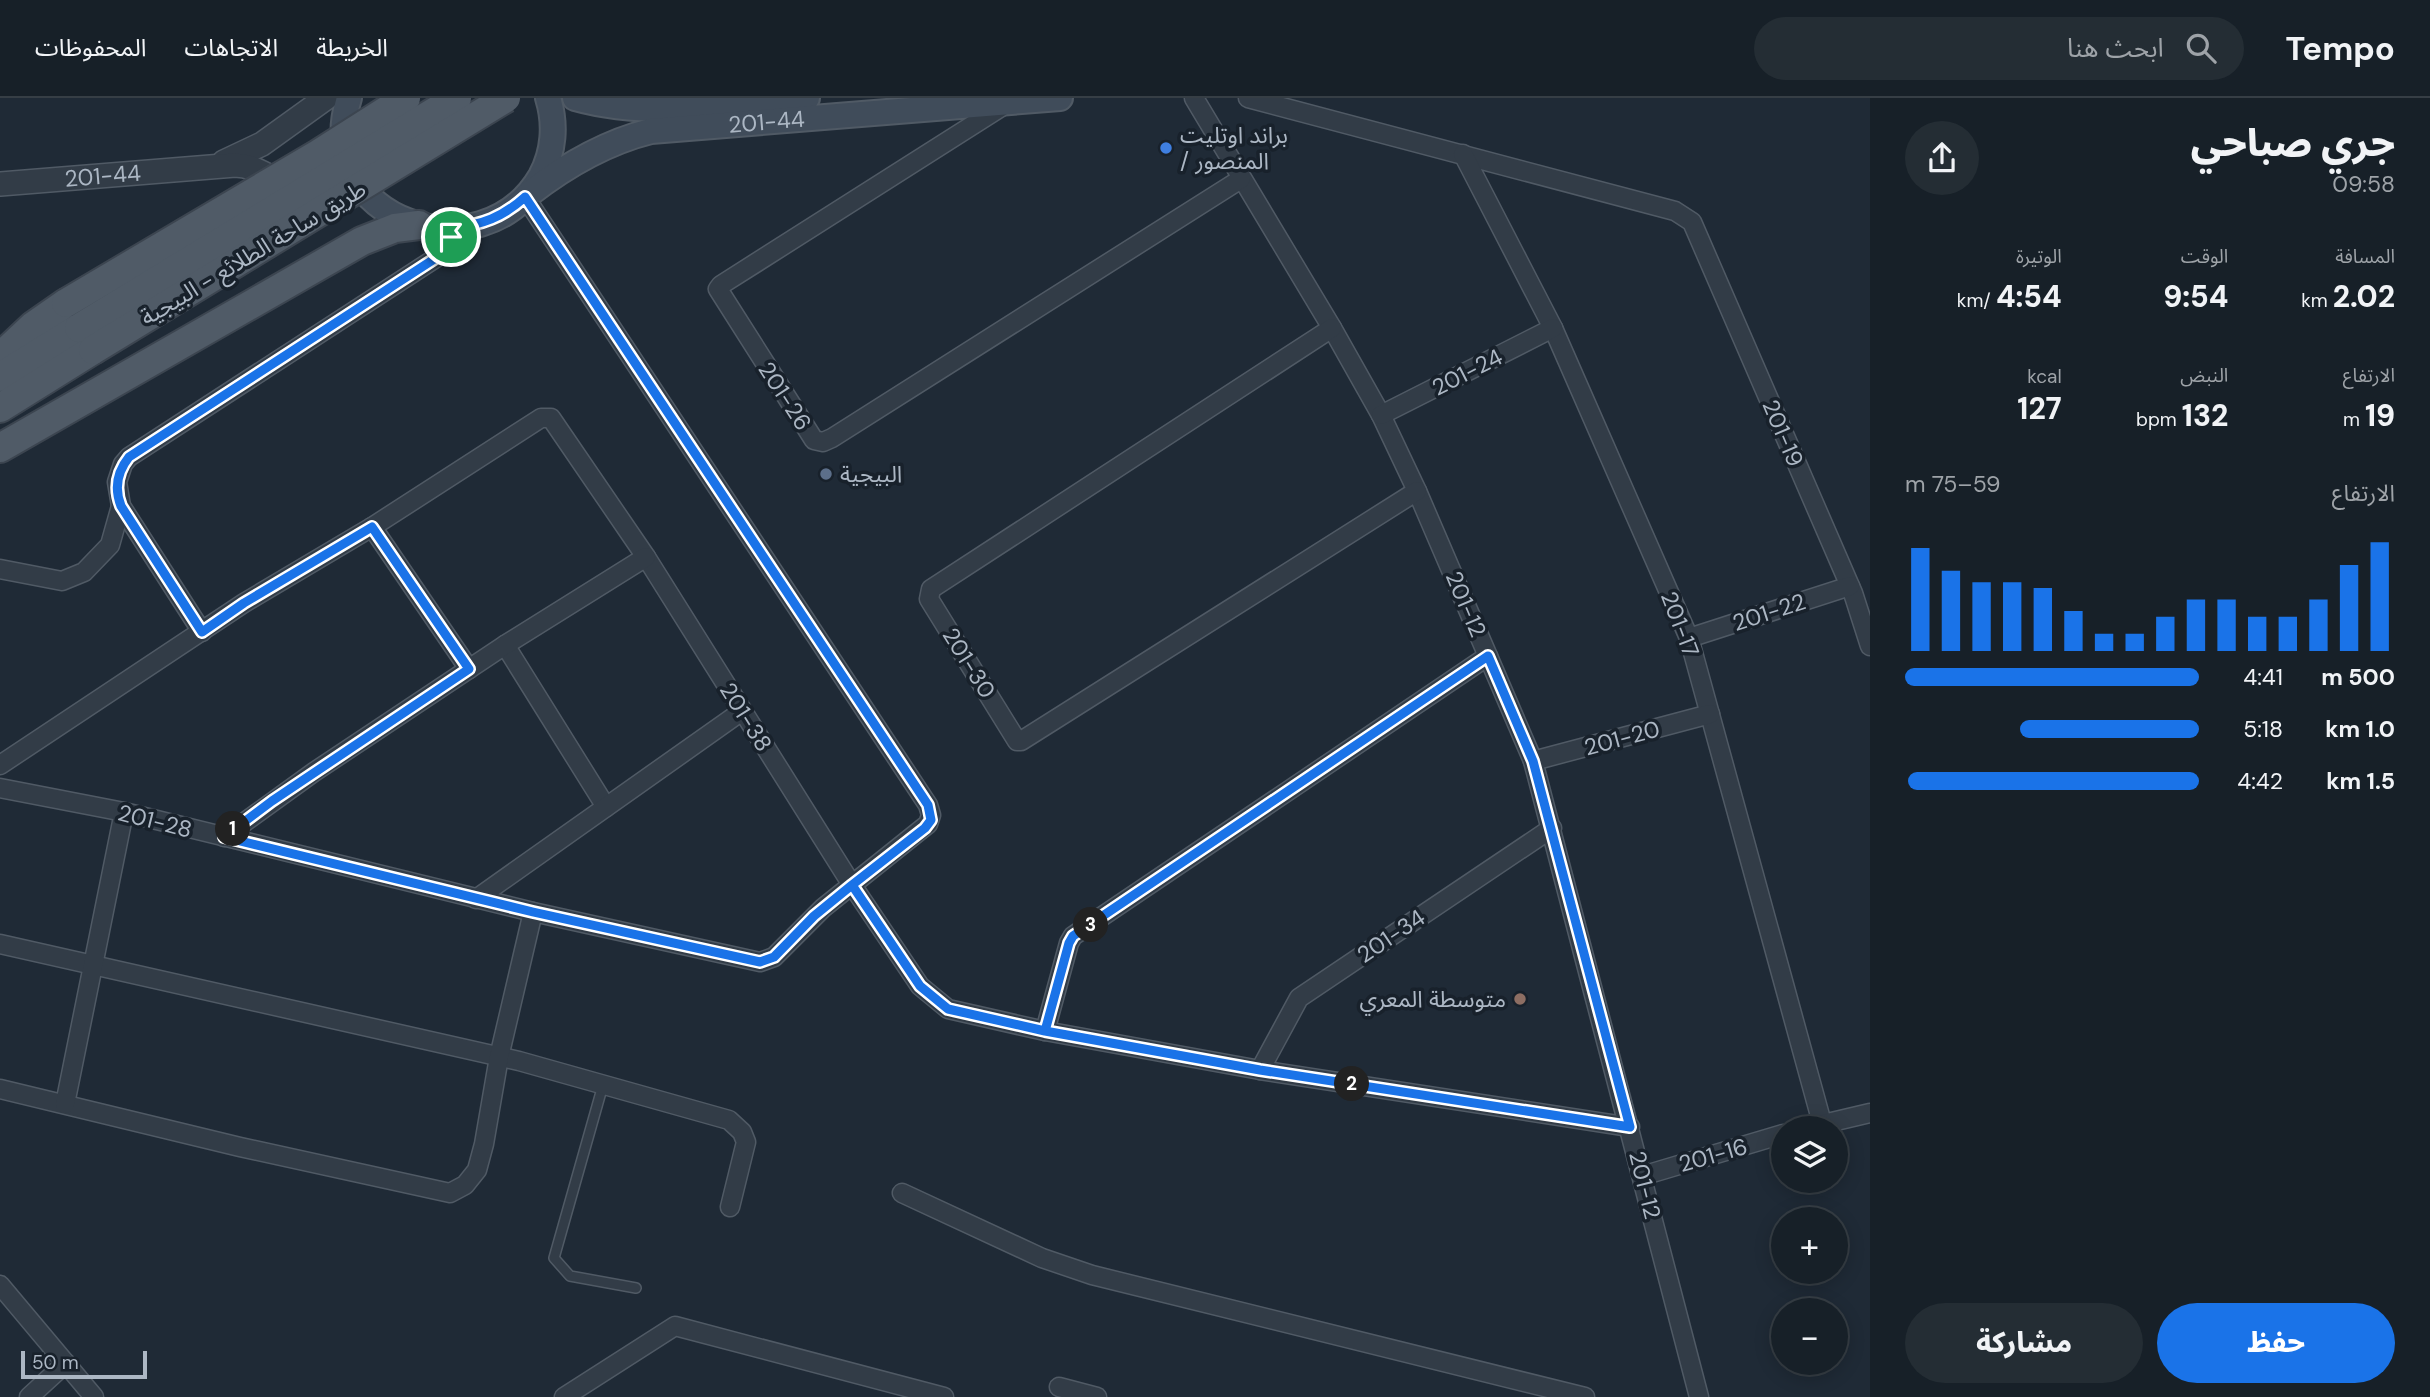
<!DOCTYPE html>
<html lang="ar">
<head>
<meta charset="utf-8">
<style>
  body { margin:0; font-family:"DM Sans","Noto Sans Arabic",sans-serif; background:#242d34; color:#f1f3f6; direction:rtl; height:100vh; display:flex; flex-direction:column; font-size:26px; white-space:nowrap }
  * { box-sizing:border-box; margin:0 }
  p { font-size:23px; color:#9ea3a8 }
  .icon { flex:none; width:38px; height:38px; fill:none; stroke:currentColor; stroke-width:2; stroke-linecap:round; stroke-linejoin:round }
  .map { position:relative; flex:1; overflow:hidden; direction:ltr }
  .details { display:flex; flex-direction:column; background:#172028; width:560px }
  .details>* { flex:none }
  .fabs { position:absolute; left:1771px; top:1018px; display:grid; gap:14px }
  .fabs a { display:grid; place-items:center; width:77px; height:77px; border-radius:50%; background:#172028; box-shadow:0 4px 18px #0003,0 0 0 2px #363e45; font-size:35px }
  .scale { position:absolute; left:21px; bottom:18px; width:126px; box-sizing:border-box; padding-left:7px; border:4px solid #acb7c4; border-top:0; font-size:19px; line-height:24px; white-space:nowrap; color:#acb7c4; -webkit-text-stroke:5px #18212b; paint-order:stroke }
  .pin { position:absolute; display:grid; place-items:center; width:60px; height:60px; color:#fff; margin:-30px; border:4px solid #fff; border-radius:50%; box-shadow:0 2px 7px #0007 }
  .km { position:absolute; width:35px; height:35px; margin:-18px; border-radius:50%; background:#222; color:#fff; font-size:19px; line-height:35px; text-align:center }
  .round { display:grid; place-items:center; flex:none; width:74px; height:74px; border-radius:37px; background:#242d34 }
  .overview { display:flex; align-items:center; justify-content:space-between; height:119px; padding:0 35px }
  h1 { font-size:38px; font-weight:800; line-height:52px }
  .stats { display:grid; grid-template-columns:repeat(3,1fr); gap:10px; height:119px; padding:7px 35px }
  .stats div { display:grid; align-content:center }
  .stats b { font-size:30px; font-weight:800 }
  .stats small { font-size:19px; font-weight:400 }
  .stats p { font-size:19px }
  .chart { height:196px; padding:14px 35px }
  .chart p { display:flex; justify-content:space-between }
  .chart svg { width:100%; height:126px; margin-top:7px; stroke:#1a73e8; stroke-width:6 }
  .cta { display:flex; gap:14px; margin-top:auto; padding:14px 35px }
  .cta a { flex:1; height:80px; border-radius:42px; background:#1a73e8; color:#fff; font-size:28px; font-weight:800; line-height:80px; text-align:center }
  .cta a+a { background:#242d34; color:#f1f3f6 }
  ul { padding:0 35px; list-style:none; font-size:23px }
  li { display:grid; grid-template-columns:112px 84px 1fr; align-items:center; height:52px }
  li i { height:18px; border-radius:9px; background:#1a73e8 }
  header { display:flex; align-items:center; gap:42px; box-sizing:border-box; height:98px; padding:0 35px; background:#172028; border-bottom:2px solid #363e45 }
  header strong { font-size:33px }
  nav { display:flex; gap:38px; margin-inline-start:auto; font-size:24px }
  .search { width:490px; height:63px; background:#242d34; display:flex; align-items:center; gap:18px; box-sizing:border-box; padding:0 24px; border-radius:38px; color:#9ea3a8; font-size:26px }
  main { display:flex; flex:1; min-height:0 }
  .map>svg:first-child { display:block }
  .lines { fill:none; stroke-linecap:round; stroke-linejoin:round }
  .service-casing { stroke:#505a65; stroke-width:12 }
  .minor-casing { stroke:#505a65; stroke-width:21 }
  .tertiary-casing { stroke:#505a65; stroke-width:26 }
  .secondary-casing { stroke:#505a65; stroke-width:28 }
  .primary-casing { stroke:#3c4550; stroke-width:32 }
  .service { stroke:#323c47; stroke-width:9 }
  .minor { stroke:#323c47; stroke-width:18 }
  .tertiary { stroke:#323c47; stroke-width:23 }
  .secondary { stroke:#404c5a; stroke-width:24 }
  .primary { stroke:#505b67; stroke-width:28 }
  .primary-bridge-casing { stroke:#3c4550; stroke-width:32; stroke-linecap:butt }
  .primary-bridge { stroke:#505b67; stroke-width:28 }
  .route-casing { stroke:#fff; stroke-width:14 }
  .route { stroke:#1a73e8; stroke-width:9 }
  .shop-dot { fill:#3f7fe0; stroke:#18212b; stroke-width:2.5 }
  .service-dot { fill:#5c6f8a; stroke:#18212b; stroke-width:2.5 }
  .education-dot { fill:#8d6e63; stroke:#18212b; stroke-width:2.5 }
  .labels { text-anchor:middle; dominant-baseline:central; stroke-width:7; stroke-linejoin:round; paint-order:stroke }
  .street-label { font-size:23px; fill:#acb7c4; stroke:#18212b }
  .poi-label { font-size:23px; fill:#acb7c4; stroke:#18212b; text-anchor:start }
</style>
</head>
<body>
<header>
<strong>Tempo</strong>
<div class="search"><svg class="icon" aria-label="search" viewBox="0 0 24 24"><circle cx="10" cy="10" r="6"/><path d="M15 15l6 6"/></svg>ابحث هنا</div>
<nav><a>الخريطة</a><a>الاتجاهات</a><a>المحفوظات</a></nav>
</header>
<main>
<section class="details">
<div class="overview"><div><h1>جري صباحي</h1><p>09:58</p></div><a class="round"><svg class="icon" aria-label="share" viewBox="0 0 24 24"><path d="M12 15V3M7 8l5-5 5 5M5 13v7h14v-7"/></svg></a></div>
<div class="stats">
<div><p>المسافة</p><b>2.02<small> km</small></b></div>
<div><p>الوقت</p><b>9:54</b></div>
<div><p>الوتيرة</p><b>4:54<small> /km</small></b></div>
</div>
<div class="stats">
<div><p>الارتفاع</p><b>19<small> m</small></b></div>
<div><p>النبض</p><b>132<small> bpm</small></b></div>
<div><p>kcal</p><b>127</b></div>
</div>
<div class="chart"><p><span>الارتفاع</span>59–75 m</p>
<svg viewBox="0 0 160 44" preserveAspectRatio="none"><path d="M5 44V8M15 44V16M25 44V20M35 44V20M45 44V22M55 44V30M65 44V38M75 44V38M85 44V32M95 44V26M105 44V26M115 44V32M125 44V32M135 44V26M145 44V14M155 44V6"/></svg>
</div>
<ul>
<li><b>500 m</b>4:41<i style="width:100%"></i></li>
<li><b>1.0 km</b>5:18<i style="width:61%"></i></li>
<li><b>1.5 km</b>4:42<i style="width:99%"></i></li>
</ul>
<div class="cta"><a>حفظ</a><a>مشاركة</a></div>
</section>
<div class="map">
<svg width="1870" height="1299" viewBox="0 0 1870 1299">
  <rect width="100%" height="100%" fill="#1f2a36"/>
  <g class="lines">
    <defs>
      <polyline id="service" points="603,987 554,1160 570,1178 636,1190"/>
      <g id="minor">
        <polyline points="1194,0 1332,230 1381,317 1417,393 1533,663 1699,1299"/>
        <polyline points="1248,0 1675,113 1692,124 1853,495 1870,548"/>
        <polyline points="1006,6 721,187 718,191 814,342 823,344 832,340 1241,81"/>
        <polyline points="1463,56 1553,230 1689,540 1822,1025"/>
        <polyline points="1332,230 931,491 929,501 1017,643 1021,643 1417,393"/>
        <polyline points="1381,317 1553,230"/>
        <polyline points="372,429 469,571"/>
        <polyline points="0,471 62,483 84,474 110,447 121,408"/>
        <polyline points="202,534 121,408 117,384 123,366 129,359 442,156 450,146 452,130"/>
        <polyline points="1689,540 1850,488"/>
        <polyline points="505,547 606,709"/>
        <polyline points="1533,663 1710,616"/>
        <polyline points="0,667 244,505 372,429 541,320 551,320 646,459 852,787 920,888 948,911 1045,933 1260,972 1630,1029"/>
        <polyline points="0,690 124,714 533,814 760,864 774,859 823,810 928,726 931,717 928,707 525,99"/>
        <polyline points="224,739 314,674 505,547 646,459"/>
        <polyline points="476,801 742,613"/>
        <polyline points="0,846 519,963 729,1022 742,1034 746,1044 730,1109"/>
        <polyline points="1045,933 1069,845 1073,838 1488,558"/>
        <polyline points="1260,972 1299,900 1552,730"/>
        <polyline points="0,991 240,1049 450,1095 465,1087 477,1072 484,1046 499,959 533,814"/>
        <polyline points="65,1006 124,714"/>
        <polyline points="1802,1031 1870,1015"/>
        <polyline points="1642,1078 1783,1036"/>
        <polyline points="902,1095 1042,1160 1092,1177 1585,1299"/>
        <polyline points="0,1187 94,1299"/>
        <polyline points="1059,1289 1097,1299"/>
        <polyline points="29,1299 66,1265"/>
        <polyline points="564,1299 675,1228 944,1299"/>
      </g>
      <g id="tertiary">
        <polyline points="224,64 262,46 326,0"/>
        <path id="s1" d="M0,86l235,-19c25,1 33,15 54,19"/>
      </g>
      <g id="secondary">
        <path d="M349,0c-38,124 133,179 192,78 13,-24 15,-52 7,-78"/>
        <path d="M575,0c75,21 155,7 232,0"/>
        <path id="s2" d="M529,96c36,-28 78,-52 122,-63l409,-33"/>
      </g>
      <g id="primary">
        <polyline points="0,259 33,228 66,205"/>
        <polyline points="0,279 79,230"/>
        <polyline points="0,310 93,252"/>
        <polyline points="0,350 362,143 395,130 419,127"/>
      </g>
    </defs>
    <use href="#service" class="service-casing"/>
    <use href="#minor" class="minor-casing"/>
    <use href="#tertiary" class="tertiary-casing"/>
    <use href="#secondary" class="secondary-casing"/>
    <use href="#primary" class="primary-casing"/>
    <use href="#service" class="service"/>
    <use href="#minor" class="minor"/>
    <use href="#tertiary" class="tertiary"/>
    <use href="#secondary" class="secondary"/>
    <use href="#primary" class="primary"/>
    <defs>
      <g id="primary-bridge">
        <polyline points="66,205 318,56 406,0"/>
        <polyline points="79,230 457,0"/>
        <polyline points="93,252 506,0"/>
      </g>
    </defs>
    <use href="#primary-bridge" class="primary-bridge-casing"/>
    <use href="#primary-bridge" class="primary-bridge"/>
  </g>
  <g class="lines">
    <defs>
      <path id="route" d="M451,139l-1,7 -8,10 -313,203c-12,15 -15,31 -8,49l81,126 42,-29 128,-76 97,142 -197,132 -48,36 309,75 227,50 14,-5 40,-41 38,-31 68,101 28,23 97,22 215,39 370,57 -97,-366 -45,-105 -415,280 -4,7 -24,88 -97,-22 -28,-23 -68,-101 73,-57 6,-8 -3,-15 -403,-608c-22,20 -43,28 -73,31l-1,9"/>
    </defs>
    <use href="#route" class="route-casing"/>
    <use href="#route" class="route"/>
  </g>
  <circle class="shop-dot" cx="1166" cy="50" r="7"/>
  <circle class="service-dot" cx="826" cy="376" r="7"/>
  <circle class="education-dot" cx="1520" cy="901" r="7"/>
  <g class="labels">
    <g class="street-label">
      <text stroke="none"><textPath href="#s2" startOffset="254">201-44</textPath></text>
      <text stroke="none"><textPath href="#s1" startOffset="103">201-44</textPath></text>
      <text transform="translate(253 155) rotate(-31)">طريق ساحة الطلائع - البيجية</text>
      <text transform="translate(1467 274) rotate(-27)">201-24</text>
      <text transform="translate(785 298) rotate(57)">201-26</text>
      <text transform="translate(1783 335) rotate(67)">201-19</text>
      <text transform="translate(1466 506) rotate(67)">201-12</text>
      <text transform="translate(1769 514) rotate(-18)">201-22</text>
      <text transform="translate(1680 526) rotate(69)">201-17</text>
      <text transform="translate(969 565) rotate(58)">201-30</text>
      <text transform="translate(746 619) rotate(58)">201-38</text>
      <text transform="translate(1622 640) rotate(-15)">201-20</text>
      <text transform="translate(155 723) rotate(14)">201-28</text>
      <text transform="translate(1391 838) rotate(-34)">201-34</text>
      <text transform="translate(1713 1057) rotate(-16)">201-16</text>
      <text transform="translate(1645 1087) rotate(76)">201-12</text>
    </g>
    <g class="poi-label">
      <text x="1180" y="37">براند اوتليت<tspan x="1180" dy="26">/ المنصور</tspan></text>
      <text x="840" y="376">البيجية</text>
      <text x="1506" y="901" text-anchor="end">متوسطة المعري</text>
    </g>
  </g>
</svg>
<div class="fabs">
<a><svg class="icon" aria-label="layers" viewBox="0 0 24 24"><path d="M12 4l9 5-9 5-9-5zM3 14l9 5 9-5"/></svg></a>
<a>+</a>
<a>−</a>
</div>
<div class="scale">50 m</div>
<div class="pin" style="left:451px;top:139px;background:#1e9e55"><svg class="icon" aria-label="arrive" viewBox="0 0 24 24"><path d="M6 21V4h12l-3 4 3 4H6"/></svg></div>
<b class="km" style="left:233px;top:731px">1</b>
<b class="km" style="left:1352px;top:986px">2</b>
<b class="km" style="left:1091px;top:827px">3</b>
</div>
</main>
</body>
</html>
